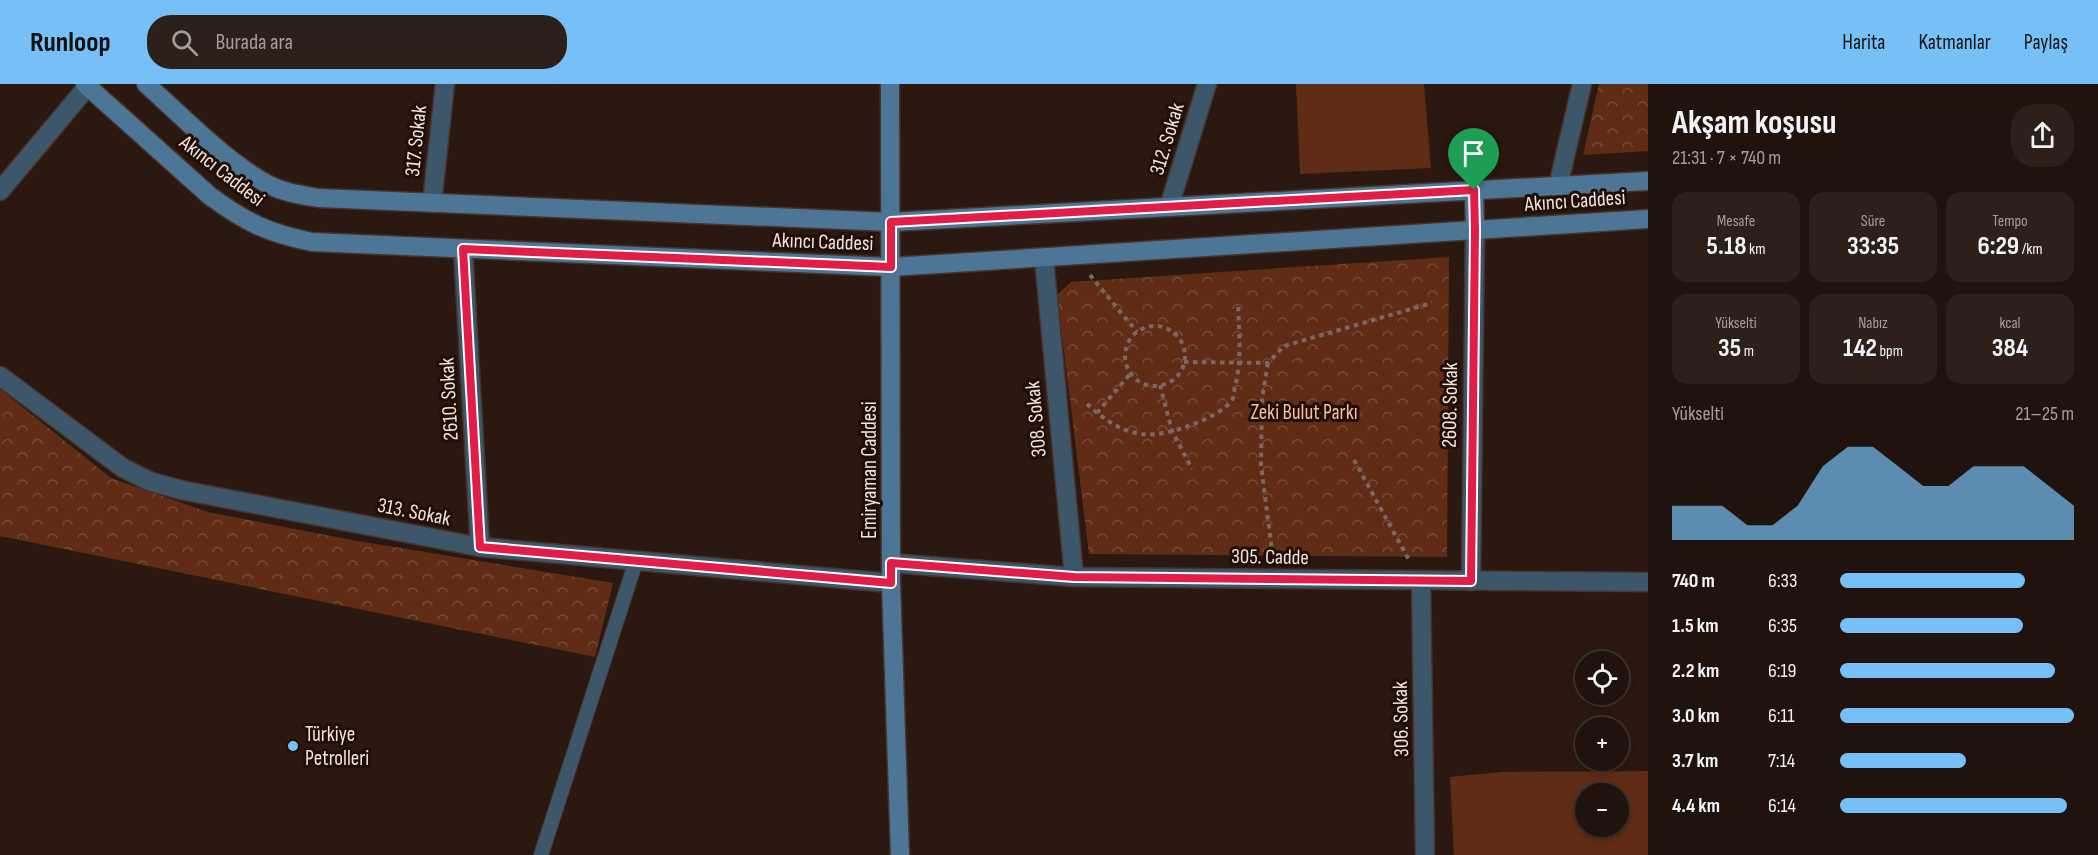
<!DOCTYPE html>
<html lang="tr">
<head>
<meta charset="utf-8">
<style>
  body { margin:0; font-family:"Sofia Sans Condensed",sans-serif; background:#2d201a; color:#f1f3f6; height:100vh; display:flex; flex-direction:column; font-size:22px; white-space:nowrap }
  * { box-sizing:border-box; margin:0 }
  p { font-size:20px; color:#a29e9d }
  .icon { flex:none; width:33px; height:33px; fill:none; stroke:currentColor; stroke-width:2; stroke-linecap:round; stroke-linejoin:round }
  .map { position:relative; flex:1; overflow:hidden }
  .panel { display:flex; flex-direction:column; background:#20120c; width:450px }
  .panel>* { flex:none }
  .buttons { position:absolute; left:1575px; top:567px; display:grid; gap:12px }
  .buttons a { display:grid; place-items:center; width:54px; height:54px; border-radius:50%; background:#20120c; box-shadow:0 3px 9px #0003,0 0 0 2px #3d322d; font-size:30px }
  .pin { position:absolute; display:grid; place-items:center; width:51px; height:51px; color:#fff; margin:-62px -26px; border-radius:50% 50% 50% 0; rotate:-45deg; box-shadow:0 0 6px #0007 }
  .pin .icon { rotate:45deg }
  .round { display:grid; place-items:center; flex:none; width:63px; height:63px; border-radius:24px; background:#2d201a }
  .summary { display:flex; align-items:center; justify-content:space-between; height:102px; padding:0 24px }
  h1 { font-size:33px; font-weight:700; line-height:45px }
  .metrics { display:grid; grid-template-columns:repeat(3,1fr); gap:9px; height:102px; padding:6px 24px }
  .metrics div { display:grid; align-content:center; border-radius:15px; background:#2d201a; text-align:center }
  .metrics b { font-size:26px; font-weight:700 }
  .metrics small { font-size:16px; font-weight:400 }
  .metrics p { font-size:16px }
  .chart { height:168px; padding:12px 24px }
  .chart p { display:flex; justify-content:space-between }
  .chart svg { width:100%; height:108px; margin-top:6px; fill:#77c0f7; opacity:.7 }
  ul { padding:0 24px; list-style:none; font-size:20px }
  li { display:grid; grid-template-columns:96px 72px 1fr; align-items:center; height:45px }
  li i { height:15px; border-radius:8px; background:#77c0f7 }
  header { display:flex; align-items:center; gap:36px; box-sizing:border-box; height:84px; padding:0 30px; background:#77c0f7; color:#111 }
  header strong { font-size:28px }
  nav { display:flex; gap:33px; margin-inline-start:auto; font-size:21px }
  .search { width:420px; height:54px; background:#2d201a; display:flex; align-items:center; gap:15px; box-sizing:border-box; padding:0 21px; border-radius:24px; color:#a29e9d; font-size:22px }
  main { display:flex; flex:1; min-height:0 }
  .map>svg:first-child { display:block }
  .green { fill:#602c15; fill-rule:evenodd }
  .park { fill:url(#park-crowns) }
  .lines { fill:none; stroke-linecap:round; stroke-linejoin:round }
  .lane-casing { stroke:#47342d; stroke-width:16 }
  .street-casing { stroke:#47342d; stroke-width:21 }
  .secondary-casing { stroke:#47342d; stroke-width:21 }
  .path { stroke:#7a6962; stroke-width:4; stroke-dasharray:4.5 4.5; stroke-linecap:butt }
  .lane { stroke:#3d566a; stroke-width:14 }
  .street { stroke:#3d566a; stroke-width:18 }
  .secondary { stroke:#4d7696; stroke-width:18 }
  .route-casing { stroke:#fff; stroke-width:12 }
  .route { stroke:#e11d48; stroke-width:8 }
  .poi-dot { fill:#77c0f7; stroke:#210f07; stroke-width:2 }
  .labels { text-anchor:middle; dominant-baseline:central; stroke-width:6; stroke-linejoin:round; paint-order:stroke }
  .street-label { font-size:21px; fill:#f0e2dd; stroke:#210f07 }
  .park-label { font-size:21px; fill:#f8bca3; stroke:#210f07 }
  .poi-label { font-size:21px; fill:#f0e2dd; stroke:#210f07; text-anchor:start }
</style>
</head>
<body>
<header>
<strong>Runloop</strong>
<div class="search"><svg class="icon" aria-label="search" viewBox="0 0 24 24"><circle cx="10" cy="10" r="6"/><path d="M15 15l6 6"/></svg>Burada ara</div>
<nav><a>Harita</a><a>Katmanlar</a><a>Paylaş</a></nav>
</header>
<main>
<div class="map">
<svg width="1648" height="771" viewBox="0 0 1648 771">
  <defs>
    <pattern id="park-crowns" width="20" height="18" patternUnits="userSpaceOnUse" patternTransform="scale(1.5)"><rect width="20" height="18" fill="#602c15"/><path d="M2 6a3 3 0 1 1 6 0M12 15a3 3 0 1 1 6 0" fill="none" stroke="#774a37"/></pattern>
  </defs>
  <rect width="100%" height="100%" fill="#2b1810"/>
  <g class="green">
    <polygon points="1296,0 1424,0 1431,84 1300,90"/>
    <path d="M1648,687v84h-194l-4,-78 52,-5zM1586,710h32v32h-32z"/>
  </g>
  <g class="park">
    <polygon points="1599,0 1648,0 1648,67 1583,71"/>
    <polygon points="1449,173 1447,473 1089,470 1057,211 1071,198"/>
    <polygon points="0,305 111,394 208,428 352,456 613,499 595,573 0,452"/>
  </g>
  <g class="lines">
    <defs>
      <polyline id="lane" points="541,771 636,477"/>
      <g id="street">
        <polyline points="1558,102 1582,0"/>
        <polyline points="0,107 87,3"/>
        <polyline points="432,119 445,0"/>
        <polyline points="1169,123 1207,0"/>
        <polyline points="463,165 480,463"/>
        <polyline points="1044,174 1074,493"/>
        <polyline points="0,292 123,384 149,397 181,406 480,463 891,499"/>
        <polyline points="891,479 1074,493 1648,498"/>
        <polyline points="1421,497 1425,771"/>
        <polyline points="1471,497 1475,146"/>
      </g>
      <g id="secondary">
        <path d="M85,0l125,112c37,27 58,37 102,46l579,25 757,-48"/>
        <path d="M146,0c36,32 81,79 123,101 16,8 33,10 50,13l572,24 757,-41"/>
        <polyline points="890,0 891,499 900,771"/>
        <polyline points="1474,106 1475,146"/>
      </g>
    </defs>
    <use href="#lane" class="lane-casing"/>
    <use href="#street" class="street-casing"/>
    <use href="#secondary" class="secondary-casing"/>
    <g class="path">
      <polyline points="1090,191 1137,248"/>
      <circle cx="1155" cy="272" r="30"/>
      <polyline points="1184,278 1268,279 1284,262 1432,219"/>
      <polyline points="1268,279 1262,314 1261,381 1273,475"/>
      <polyline points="1160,301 1172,347 1192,385"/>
      <path d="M1087,320c40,37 66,37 114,17 10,-4 25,-12 31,-21 2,-3 2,-10 3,-13 7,-28 4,-56 3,-84"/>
      <polyline points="1097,329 1130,290"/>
      <polyline points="1354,376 1409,476"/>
    </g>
    <use href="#lane" class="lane"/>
    <use href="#street" class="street"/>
    <use href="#secondary" class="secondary"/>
  </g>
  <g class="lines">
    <defs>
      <polygon id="route" points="1474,106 1475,146 1471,497 1074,493 891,479 891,499 480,463 463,165 891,183 891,138"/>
    </defs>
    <use href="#route" class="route-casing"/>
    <use href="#route" class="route"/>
  </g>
  <circle class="poi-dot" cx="293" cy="662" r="6"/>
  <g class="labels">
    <g class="street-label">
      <text transform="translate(1167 55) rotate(-73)">312. Sokak</text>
      <text transform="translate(416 57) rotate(-84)">317. Sokak</text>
      <text transform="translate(222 87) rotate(38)">Akıncı Caddesi</text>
      <text transform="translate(1575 117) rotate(-4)">Akıncı Caddesi</text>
      <text transform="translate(823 158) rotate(2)">Akıncı Caddesi</text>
      <text transform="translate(449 315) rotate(-93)">2610. Sokak</text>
      <text transform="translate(1450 321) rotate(-89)">2608. Sokak</text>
      <text transform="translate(1036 335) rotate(-95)">308. Sokak</text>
      <text transform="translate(869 386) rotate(-90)">Emiryaman Caddesi</text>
      <text transform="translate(414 428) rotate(11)">313. Sokak</text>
      <text transform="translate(1270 473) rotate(1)">305. Cadde</text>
      <text transform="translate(1401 635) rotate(-91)">306. Sokak</text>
    </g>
    <g class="park-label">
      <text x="1304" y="328">Zeki Bulut Parkı</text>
    </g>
    <g class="poi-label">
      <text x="305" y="650">Türkiye<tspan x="305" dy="24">Petrolleri</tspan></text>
    </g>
  </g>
</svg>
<div class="buttons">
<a><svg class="icon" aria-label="locate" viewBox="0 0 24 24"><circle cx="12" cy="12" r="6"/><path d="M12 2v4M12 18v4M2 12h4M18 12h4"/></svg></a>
<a>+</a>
<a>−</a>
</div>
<div class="pin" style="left:1474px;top:106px;background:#1e9e55"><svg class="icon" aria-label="arrive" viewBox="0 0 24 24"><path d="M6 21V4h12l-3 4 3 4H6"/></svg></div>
</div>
<section class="panel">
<div class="summary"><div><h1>Akşam koşusu</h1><p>21:31 · 7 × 740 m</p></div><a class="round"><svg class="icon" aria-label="share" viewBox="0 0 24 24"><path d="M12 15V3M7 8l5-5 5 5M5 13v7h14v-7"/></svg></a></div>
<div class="metrics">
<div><p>Mesafe</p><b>5.18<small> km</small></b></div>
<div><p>Süre</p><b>33:35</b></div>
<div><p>Tempo</p><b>6:29<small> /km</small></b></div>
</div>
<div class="metrics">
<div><p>Yükselti</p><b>35<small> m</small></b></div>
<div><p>Nabız</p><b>142<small> bpm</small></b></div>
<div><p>kcal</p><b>384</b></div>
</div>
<div class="chart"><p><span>Yükselti</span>21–25 m</p>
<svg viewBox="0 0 160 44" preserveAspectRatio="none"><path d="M0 44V30L10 30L20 30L30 38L40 38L50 30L60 14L70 6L80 6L90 14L100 22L110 22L120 14L130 14L140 14L150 22L160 30V44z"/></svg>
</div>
<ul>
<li><b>740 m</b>6:33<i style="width:79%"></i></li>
<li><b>1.5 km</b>6:35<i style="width:78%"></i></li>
<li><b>2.2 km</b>6:19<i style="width:92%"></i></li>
<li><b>3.0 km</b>6:11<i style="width:100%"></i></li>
<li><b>3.7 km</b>7:14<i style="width:54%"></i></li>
<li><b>4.4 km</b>6:14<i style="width:97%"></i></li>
</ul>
</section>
</main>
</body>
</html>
